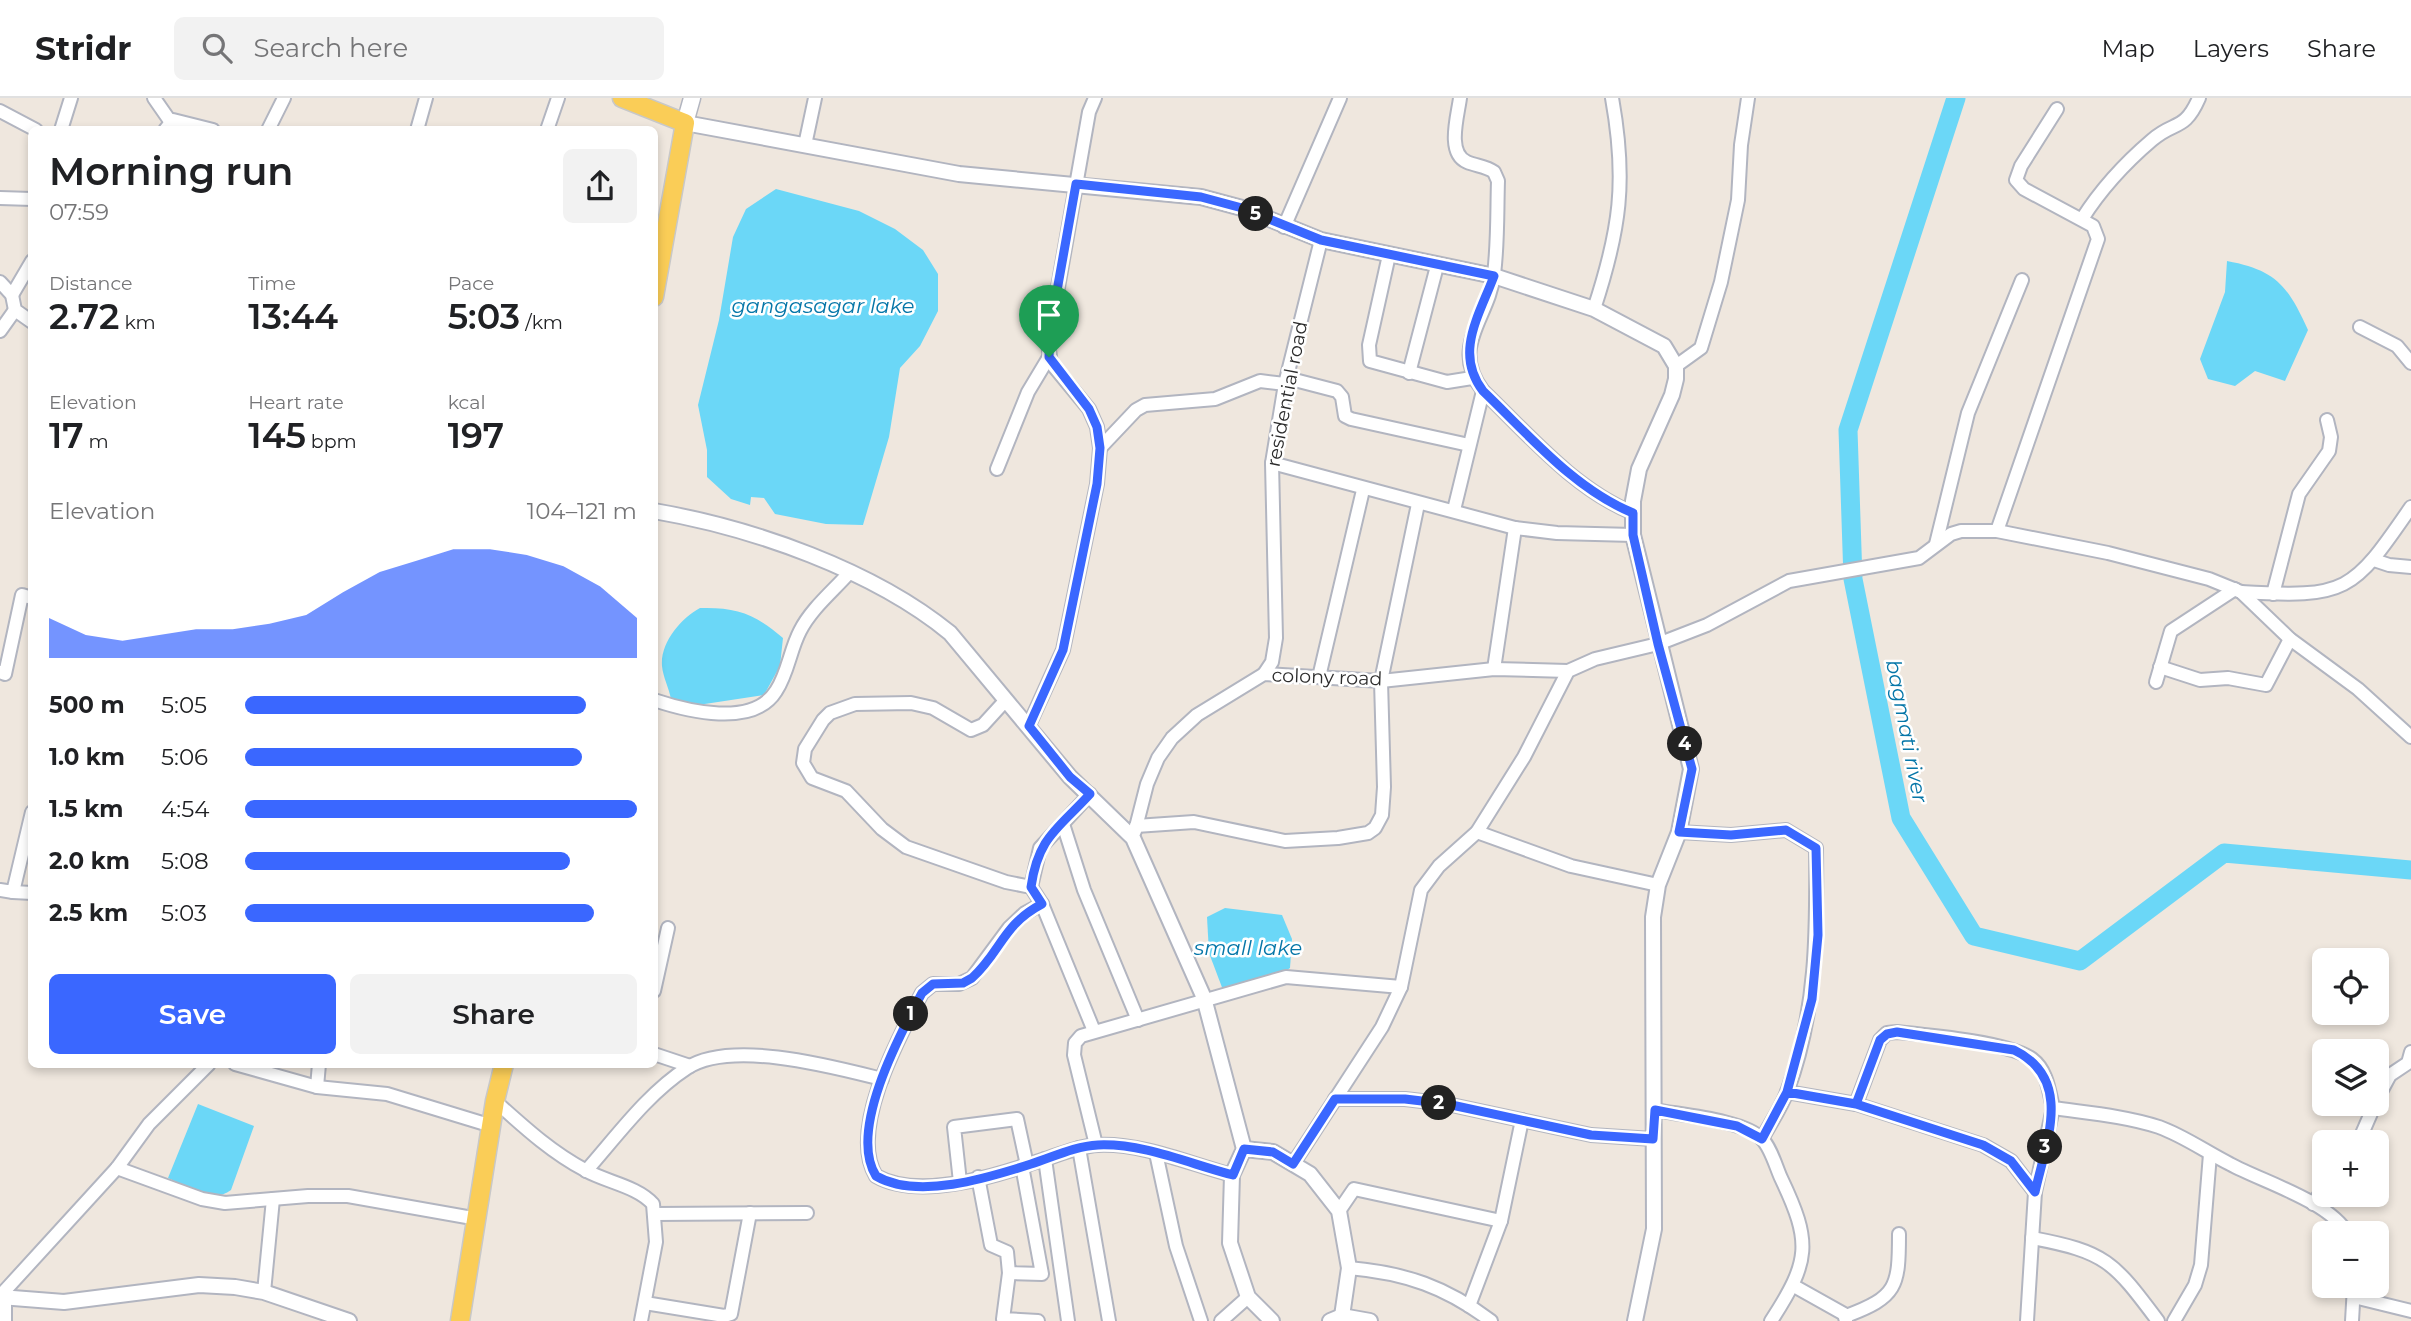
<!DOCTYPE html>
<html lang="en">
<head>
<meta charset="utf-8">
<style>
  body { margin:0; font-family:Montserrat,sans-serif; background:#f2f2f2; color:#202124; height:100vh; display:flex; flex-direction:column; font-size:26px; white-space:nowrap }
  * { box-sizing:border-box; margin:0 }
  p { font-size:23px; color:#757577 }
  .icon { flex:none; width:38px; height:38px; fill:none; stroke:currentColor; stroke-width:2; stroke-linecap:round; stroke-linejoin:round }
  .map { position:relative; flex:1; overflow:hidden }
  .side { position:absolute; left:28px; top:28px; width:630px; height:942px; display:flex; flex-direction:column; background:#fff; border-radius:10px; box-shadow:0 4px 10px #0003 }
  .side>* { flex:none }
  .tools { position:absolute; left:2312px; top:850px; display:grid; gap:14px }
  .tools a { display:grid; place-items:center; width:77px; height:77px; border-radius:10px; background:#fff; box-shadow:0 4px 10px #0003; font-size:35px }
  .pin { position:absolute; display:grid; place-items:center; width:60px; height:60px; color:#fff; margin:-72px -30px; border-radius:50% 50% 50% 0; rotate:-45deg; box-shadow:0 0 7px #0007 }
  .pin .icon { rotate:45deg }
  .km { position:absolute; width:35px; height:35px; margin:-18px; border-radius:50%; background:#222; color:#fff; font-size:19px; line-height:35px; text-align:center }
  .round { display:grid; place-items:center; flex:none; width:74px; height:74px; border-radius:10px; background:#f2f2f2 }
  .headline { display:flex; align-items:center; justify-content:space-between; height:119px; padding:0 21px }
  h1 { font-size:38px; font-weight:600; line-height:52px }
  .metrics { display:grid; grid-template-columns:repeat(3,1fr); gap:10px; height:119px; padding:7px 21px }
  .metrics div { display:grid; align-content:center }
  .metrics b { font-size:35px; font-weight:600 }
  .metrics small { font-size:19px; font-weight:400 }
  .metrics p { font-size:19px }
  .chart { height:196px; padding:14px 21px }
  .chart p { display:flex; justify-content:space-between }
  .chart svg { width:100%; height:126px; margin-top:7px; fill:#3a67ff; opacity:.7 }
  .action { display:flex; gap:14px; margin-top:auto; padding:14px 21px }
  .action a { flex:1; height:80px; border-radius:10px; background:#3a67ff; color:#fff; font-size:28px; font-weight:600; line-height:80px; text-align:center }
  .action a+a { background:#f2f2f2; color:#202124 }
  ul { padding:0 21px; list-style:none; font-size:23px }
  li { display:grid; grid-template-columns:112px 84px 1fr; align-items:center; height:52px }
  li i { height:18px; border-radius:9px; background:#3a67ff }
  header { display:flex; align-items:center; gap:42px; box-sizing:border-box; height:98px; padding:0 35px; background:#fff; border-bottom:2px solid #e0e0e0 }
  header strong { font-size:33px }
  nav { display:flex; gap:38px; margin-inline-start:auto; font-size:24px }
  .search { width:490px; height:63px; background:#f2f2f2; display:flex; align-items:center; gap:18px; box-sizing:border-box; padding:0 24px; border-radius:10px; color:#757577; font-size:26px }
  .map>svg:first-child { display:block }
  .water { fill:#6bd7f7 }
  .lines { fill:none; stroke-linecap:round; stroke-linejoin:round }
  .river { stroke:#6bd7f7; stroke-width:19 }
  .minor-casing { stroke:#b2b5c0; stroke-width:16 }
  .tertiary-casing { stroke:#b2b5c0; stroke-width:18 }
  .secondary-casing { stroke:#b2b5c0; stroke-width:19 }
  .primary-casing { stroke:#c8c8c8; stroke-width:21 }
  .minor { stroke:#fff; stroke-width:12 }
  .tertiary { stroke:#fff; stroke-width:14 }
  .secondary { stroke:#fff; stroke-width:16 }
  .primary { stroke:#facd57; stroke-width:18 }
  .route-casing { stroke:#fff; stroke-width:14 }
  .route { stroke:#3a67ff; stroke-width:9 }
  .labels { text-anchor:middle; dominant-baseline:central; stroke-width:5; stroke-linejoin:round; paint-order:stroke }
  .street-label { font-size:19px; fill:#2c2c2c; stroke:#fff }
  .water-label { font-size:21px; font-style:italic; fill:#0576a8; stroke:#fff }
</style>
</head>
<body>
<header>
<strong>Stridr</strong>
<div class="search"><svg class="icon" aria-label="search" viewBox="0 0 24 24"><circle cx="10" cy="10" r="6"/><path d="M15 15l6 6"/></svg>Search here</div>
<nav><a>Map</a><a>Layers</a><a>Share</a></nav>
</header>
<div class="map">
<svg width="2411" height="1223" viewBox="0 0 2411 1223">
  <rect width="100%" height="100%" fill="#efe7de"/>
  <g class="water">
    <polygon points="776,91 859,113 895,131 923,152 938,176 938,213 920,248 900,270 889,339 863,427 826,426 775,416 764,400 751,399 750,407 731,401 707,379 707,352 698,307 719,222 733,139 746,111"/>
    <path d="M2227,163c49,9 61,25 81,69l-23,51 -30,-10 -20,15 -27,-7 -8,-20 25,-67z"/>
    <path d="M700,510c37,-1 55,6 83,30l-3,28 -16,29 -79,12 -14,-8c-2,-11 -8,-22 -9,-33 -2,-23 19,-48 38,-58z"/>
    <polygon points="1225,810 1282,817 1292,841 1290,870 1272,882 1223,892 1209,855 1207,819"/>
    <path d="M198,1006l56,22 -23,64c-19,15 -44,-4 -63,-12z"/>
  </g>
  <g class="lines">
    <polyline class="river" points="1956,0 1848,332 1853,481 1901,720 1974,838 2080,863 2224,755 2411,772"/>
    <defs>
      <g id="minor">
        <polyline points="154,0 170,23"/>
        <path d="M1460,0c-2,17 -14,55 7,64 9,4 19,4 27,10l4,9c-1,30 0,62 -4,93 -5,45 -45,72 -11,117 45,43 91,98 150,122"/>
        <polyline points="0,13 36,32"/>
        <polyline points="61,32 71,0"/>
        <polyline points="165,32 173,22 213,32"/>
        <polyline points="268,32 284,0"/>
        <polyline points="417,32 426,0"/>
        <polyline points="547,32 558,0"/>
        <polyline points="805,47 815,0"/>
        <polyline points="0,100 32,101"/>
        <path d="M2082,121c19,-30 43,-56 70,-79 23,-20 32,-8 47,-42"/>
        <polyline points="1284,129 1340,0"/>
        <polyline points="1389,157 1369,247 1370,263 1447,284 1472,280"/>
        <polyline points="0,184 12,197 15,212 32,224"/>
        <polyline points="12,197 32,163"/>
        <path d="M1594,211c26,-79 33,-128 18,-211"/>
        <polyline points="2360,229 2397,248 2411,265"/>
        <polyline points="0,233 15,212"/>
        <polyline points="1676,268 1701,250 1721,184 1738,102 1741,47 1748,0"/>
        <polyline points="1409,275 1437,168"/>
        <polyline points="1287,280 1337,293 1342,299 1345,318 1351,321 1469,347"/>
        <polyline points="1100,350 1136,312 1145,307 1215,301 1260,283 1285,286"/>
        <polyline points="1272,365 1515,430 1557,435 1633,437"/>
        <polyline points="997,371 1028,294 1049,259"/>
        <polyline points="1454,412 1483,293"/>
        <polyline points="1997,433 2098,141 2093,128 2024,91 2016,82 2021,68 2057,11"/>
        <polyline points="1936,446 1968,315 2022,182"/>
        <polyline points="2374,462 2389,467 2411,469"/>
        <path d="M2241,494c106,6 111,1 170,-85"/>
        <polyline points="2273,496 2299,396 2329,353 2331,339 2327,322"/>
        <polyline points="2160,569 2200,582 2228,580 2266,587 2290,541"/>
        <polyline points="1494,571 1515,430"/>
        <polyline points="0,574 5,576 22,497 32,500"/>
        <polyline points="1264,576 1272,564 1276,540 1272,365 1285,286 1321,142"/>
        <polyline points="1319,579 1363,392"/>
        <polyline points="2156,584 2171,533 2235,491"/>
        <path d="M654,602c33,11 99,28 122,-9 12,-18 14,-41 24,-60 11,-22 33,-40 49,-58"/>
        <polyline points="1004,604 983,627 971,632 933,610 911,605 855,606 830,615 823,622 805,651 803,665 812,680 846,693 882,731 906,749 1006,784 1031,789 1042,806 1094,933"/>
        <polyline points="1029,627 1063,552 1097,386 1100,350 1097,329 1089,311 1051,265 1048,246 1089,14 1095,0"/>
        <polyline points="1063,726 1084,792 1138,922"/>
        <polyline points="1136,728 1194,724 1285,743 1338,740 1368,735 1375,730 1382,717 1384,689 1381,583 1418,406"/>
        <polyline points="1135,733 1147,686 1158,660 1172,640 1197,617 1264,576 1381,583 1494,571 1568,573"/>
        <polyline points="1477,734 1571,768 1658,787"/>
        <path d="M1679,734l52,3 55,-5 30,18c1,83 1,164 -29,244 -6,16 -17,32 -25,47"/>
        <polyline points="1031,789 1040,750 1090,696"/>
        <polyline points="0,792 13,794 32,714"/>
        <polyline points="13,794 32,795"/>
        <path d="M1042,806l-17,9 -16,15 -37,50 -13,6h-26l-11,9c-23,44 -74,137 -46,183 42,24 117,1 160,-14 20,-6 41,-16 62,-17 45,-2 92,19 134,30"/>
        <polyline points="654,893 668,830"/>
        <polyline points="654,956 690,968"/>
        <polyline points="235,966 317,989 387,996 492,1028"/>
        <polyline points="317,989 319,966"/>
        <polyline points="1787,994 1856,1006 1983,1047 2011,1063 2035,1094 2027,1223"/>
        <polyline points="1335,1001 1405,1001 1447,1006 1591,1037 1653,1041"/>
        <path d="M495,1003c29,26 56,51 90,69 21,12 52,16 68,34l3,38 -15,79"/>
        <polyline points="2376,1003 2390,977 2408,965 2411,954"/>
        <path d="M1856,1006l24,-64 7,-7 10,-1c30,3 112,10 135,27 15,11 17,32 21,49"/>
        <path d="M1655,1012c26,5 89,10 107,29 9,9 14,28 19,39 31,65 29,83 -10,143"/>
        <polyline points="2358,1045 2375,1006"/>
        <polyline points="1096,1047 1074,957 1075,945 1081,938 1286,879 1401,889"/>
        <polyline points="1079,1050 1109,1223"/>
        <polyline points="1156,1055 1176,1148 1201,1223"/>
        <polyline points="1045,1061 1068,1223"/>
        <polyline points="1293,1066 1382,929 1401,889 1421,792 1439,768 1477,734 1524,659 1568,573 1595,561 1658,546 1707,527 1789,483 1919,460 1951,436 1961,433 1997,433 2108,455 2209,481 2241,494 2290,541 2358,591 2411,639"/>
        <polyline points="117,1070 202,1101 225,1105 308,1098 348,1098 478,1121"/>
        <path d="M586,1073c31,-35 61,-77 101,-103 44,-29 147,-1 195,11"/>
        <polyline points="978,1079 991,1147 1007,1154 1009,1175 1042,1176 1022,1068"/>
        <polyline points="960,1084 954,1029 1017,1021 1027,1067"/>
        <path d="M2035,1094l18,-84c35,5 72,8 106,19 25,9 47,25 71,37 33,18 99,37 118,70"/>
        <polyline points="2313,1106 2324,1090"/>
        <polyline points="1339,1113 1354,1091 1501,1123 1522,1022"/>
        <polyline points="655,1116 807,1115"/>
        <path d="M2032,1140c74,14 81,23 126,83"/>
        <path d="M1349,1170c57,5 97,19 142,53"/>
        <polyline points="1009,1175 1003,1221 1038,1223"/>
        <polyline points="1794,1188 1844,1216 1846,1223"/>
        <polyline points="264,1194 273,1101"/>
        <polyline points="0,1198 117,1070 149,1026 209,966"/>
        <polyline points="5,1199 5,1223"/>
        <polyline points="2354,1199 2411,1213"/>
        <polyline points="645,1205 724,1218 731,1216 750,1115"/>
        <polyline points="1469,1208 1501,1123"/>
        <path d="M1846,1218c51,-19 53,-29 53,-82"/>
        <polyline points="1221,1223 1248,1199"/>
        <polyline points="2174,1223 2195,1187 2201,1167 2210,1056"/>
        <polyline points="2352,1223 2354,1188"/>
      </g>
      <g id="tertiary">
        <polyline points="685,25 959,76 1201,99 1242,110 1321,142 1494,178 1594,211 1664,248 1676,268 1676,281 1672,297 1639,371 1633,403 1633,437 1691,671 1679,734 1658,787 1653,819 1654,1131 1635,1223"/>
        <path d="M654,413c99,17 219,59 296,122l120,144 63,61 71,160 40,151 -12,26 -2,68 18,54 24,24"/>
        <polyline points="1244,1051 1273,1054 1310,1076 1339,1113 1349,1170 1342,1218"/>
        <polyline points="0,1199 64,1204 199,1187 235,1189 264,1194 349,1223"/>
        <polyline points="1330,1223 1342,1218 1370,1223"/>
      </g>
      <polyline id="secondary" points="685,25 692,0"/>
      <g id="primary">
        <polyline points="622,0 685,25 654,199"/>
        <polyline points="460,1223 495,1003 504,966"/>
      </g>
    </defs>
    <use href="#minor" class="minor-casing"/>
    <use href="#tertiary" class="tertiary-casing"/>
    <use href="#secondary" class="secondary-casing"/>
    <use href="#primary" class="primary-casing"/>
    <use href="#minor" class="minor"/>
    <use href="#tertiary" class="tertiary"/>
    <use href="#secondary" class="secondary"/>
    <use href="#primary" class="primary"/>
  </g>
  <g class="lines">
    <defs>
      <path id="route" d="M1049,259l40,52 8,18 3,21 -3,36 -34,166 -34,76 41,51 20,17c-32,35 -52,43 -59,93l11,17c-40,21 -41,48 -70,74l-9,5 -30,1 -11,9c-23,43 -74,138 -46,183 41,24 112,2 155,-12 22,-7 44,-18 67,-19 45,-2 92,19 135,30l11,-26 29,3 20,12 42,-65h70l42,5 144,31 62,4 2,-29 82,16 25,13 25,-47 69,12 24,-64 7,-6 10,-2 117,18c60,29 32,92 21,142l-24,-31 -28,-16 -127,-41 -69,-12 25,-93 6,-64 -2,-87 -30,-18 -55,5 -52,-3 13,-63 -34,-125 -25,-109v-22c-59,-24 -105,-79 -150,-122 -29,-38 -4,-75 11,-115l-173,-36 -79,-32 -41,-11 -125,-13 -26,146 -1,27"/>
    </defs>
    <use href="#route" class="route-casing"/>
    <use href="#route" class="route"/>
  </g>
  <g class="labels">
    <g class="street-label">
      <text transform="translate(1287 296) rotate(-79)">residential road</text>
      <text transform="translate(1327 579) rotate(2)">colony road</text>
    </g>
    <g class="water-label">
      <text x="823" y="207">gangasagar lake</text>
      <text transform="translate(1907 633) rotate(79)">bagmati river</text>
      <text x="1248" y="849">small lake</text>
    </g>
  </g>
</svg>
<div class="tools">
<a><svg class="icon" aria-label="locate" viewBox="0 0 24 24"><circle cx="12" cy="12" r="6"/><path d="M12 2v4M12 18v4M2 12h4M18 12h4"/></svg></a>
<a><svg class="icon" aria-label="layers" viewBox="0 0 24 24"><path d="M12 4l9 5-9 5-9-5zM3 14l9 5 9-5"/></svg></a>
<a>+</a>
<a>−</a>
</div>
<div class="pin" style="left:1049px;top:259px;background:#1e9e55"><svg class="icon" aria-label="arrive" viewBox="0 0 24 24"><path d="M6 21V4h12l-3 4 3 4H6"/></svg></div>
<b class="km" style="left:911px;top:916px">1</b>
<b class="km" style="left:1439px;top:1005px">2</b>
<b class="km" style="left:2045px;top:1049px">3</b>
<b class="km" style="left:1685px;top:646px">4</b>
<b class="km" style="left:1256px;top:116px">5</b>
<section class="side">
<div class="headline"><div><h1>Morning run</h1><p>07:59</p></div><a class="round"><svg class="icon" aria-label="share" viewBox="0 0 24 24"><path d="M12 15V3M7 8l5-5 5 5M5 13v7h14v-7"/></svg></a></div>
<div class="metrics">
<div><p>Distance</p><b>2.72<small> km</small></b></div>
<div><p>Time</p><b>13:44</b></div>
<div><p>Pace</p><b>5:03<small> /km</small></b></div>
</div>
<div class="metrics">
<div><p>Elevation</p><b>17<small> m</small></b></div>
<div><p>Heart rate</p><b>145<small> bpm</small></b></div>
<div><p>kcal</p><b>197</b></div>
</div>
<div class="chart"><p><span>Elevation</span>104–121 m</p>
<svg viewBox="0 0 160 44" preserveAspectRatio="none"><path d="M0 44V30L10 36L20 38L30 36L40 34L50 34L60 32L70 29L80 21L90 14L100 10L110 6L120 6L130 8L140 12L150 19L160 30V44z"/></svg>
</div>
<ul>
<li><b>500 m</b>5:05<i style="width:87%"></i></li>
<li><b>1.0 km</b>5:06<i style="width:86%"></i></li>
<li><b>1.5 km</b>4:54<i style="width:100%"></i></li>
<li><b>2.0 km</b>5:08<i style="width:83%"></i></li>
<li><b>2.5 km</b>5:03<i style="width:89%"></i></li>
</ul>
<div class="action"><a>Save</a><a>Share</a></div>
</section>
</div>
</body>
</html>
